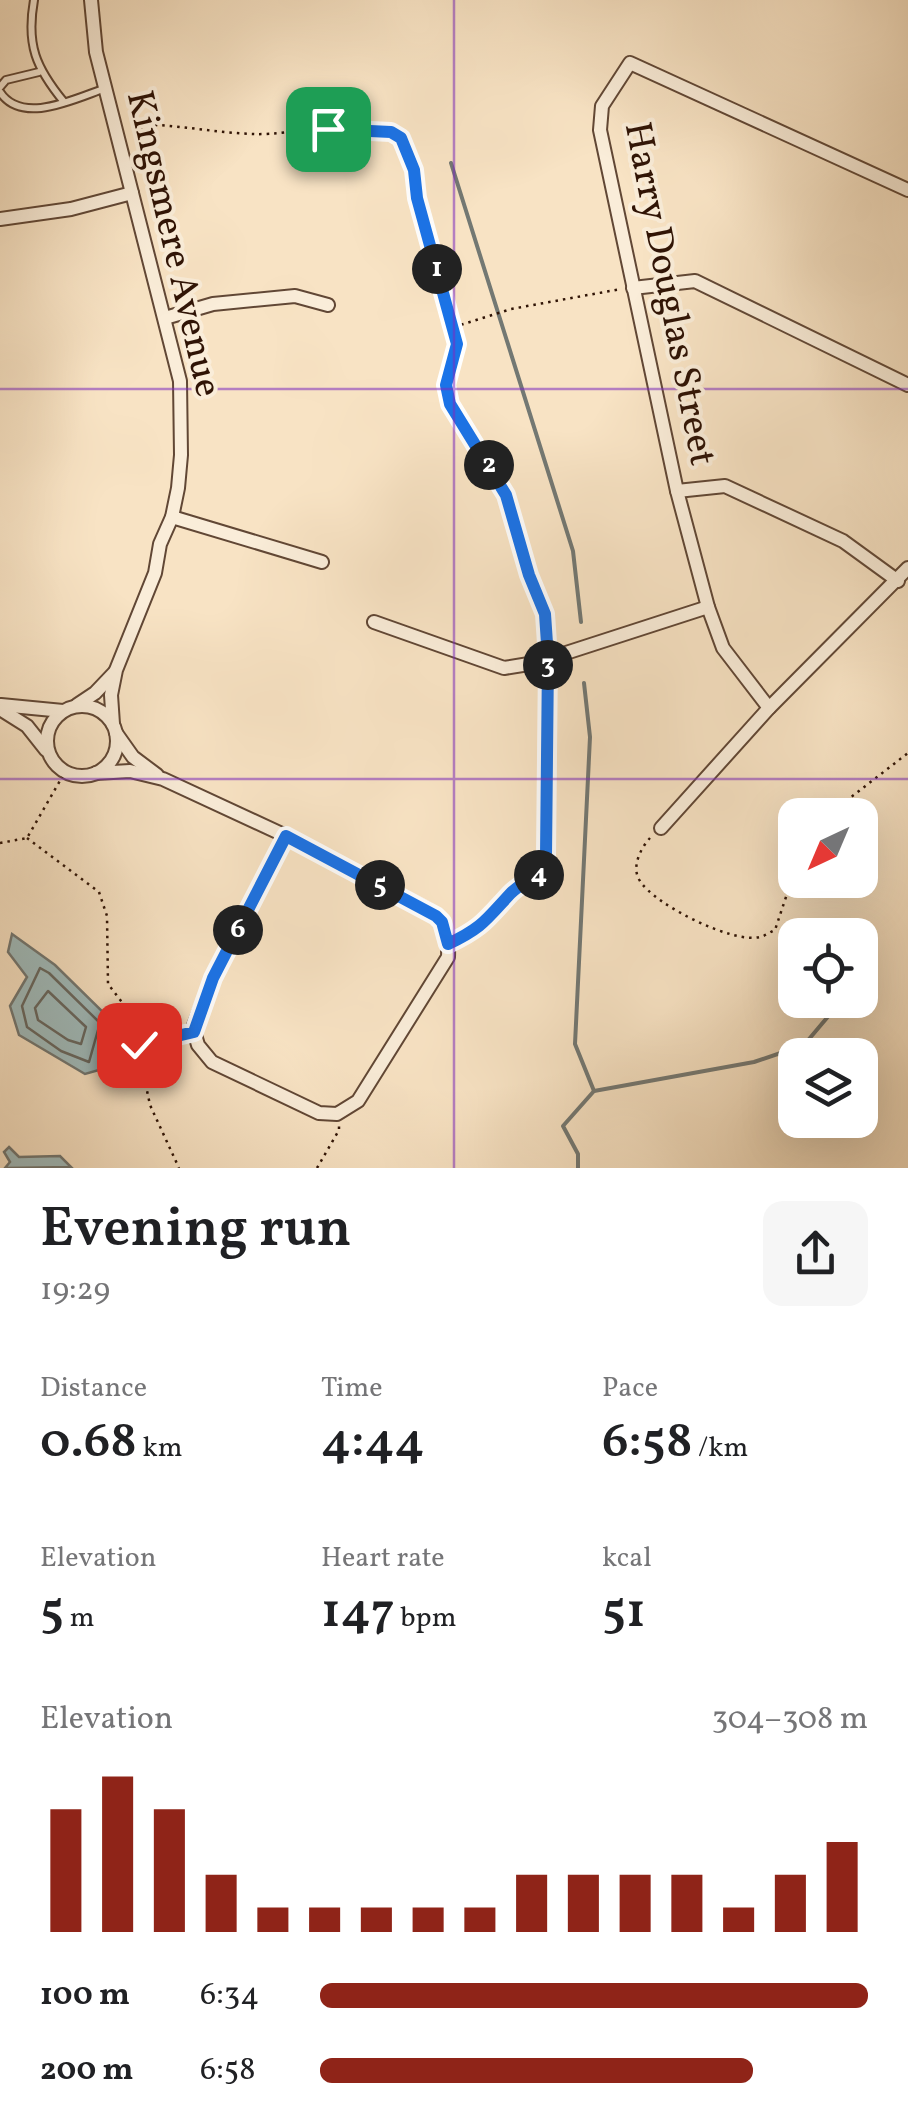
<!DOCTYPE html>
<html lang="en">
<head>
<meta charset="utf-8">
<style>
  body { margin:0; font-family:Vollkorn,serif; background:#f6f6f6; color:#202124; height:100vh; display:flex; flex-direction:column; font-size:38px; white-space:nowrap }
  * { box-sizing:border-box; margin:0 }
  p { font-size:32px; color:#757577 }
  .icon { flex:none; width:55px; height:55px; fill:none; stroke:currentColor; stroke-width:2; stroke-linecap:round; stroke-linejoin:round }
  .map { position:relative; height:1168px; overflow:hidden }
  .panel { display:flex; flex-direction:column; background:#fff; flex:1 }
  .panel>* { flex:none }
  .needle { width:65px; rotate:224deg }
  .buttons { position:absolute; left:778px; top:798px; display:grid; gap:20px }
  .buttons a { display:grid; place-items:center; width:100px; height:100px; border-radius:20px; background:#fff; box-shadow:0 10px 40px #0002; font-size:50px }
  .pin { position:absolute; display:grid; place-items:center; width:85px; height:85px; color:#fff; margin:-42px; border-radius:20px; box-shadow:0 5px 15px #0006 }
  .km { position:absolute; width:50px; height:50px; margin:-25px; border-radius:50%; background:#222; color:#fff; font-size:28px; line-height:50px; text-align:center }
  .round { display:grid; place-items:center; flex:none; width:105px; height:105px; border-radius:20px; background:#f6f6f6 }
  .summary { display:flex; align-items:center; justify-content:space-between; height:170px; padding:0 40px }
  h1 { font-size:55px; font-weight:600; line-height:75px }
  .metrics { display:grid; grid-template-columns:repeat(3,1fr); gap:15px; height:170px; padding:10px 40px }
  .metrics div { display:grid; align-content:center }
  .metrics b { font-size:50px; font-weight:600 }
  .metrics small { font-size:28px; font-weight:400 }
  .metrics p { font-size:28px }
  .chart { height:280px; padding:20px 40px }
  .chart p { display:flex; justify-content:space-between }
  .chart svg { width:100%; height:180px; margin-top:10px; stroke:#8f2418; stroke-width:6 }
  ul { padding:0 40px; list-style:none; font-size:32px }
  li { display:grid; grid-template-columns:160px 120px 1fr; align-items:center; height:75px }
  li i { height:25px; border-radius:12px; background:#8f2418 }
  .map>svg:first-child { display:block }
  .water { fill:#a0bcbd; stroke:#737873; stroke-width:2.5 }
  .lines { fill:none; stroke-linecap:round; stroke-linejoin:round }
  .shore { stroke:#686861; stroke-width:2.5 }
  .stream { stroke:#737873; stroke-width:4 }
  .service-casing { stroke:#614735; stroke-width:10 }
  .minor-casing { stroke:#614735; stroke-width:16 }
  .path { stroke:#2f1305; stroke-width:2.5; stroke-dasharray:2.5 5; stroke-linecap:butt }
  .service { stroke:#faedd9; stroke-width:6 }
  .minor { stroke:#faedd9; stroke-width:12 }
  .route-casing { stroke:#fff; stroke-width:20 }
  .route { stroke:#1a73e8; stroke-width:12 }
  .grid { fill:none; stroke:#7b2cbf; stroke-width:2.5; stroke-opacity:0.55 }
  .labels { text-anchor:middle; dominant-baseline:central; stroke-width:8; stroke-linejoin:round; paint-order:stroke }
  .street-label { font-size:38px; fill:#2f1305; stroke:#faedd9 }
</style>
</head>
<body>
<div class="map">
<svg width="908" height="1168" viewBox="0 0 908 1168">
  <rect width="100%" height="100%" fill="#f8e3c4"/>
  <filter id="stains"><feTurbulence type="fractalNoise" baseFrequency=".002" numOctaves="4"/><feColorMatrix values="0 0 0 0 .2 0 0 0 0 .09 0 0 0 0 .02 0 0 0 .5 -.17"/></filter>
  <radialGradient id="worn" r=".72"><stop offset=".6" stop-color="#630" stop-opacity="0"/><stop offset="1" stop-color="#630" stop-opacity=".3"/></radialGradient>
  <g class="water">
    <polygon points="12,934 55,965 112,1021 99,1070 85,1074 19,1035 10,1006 27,977 8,952"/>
    <polygon points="9,1147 19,1157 60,1156 71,1167 5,1168 10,1162 4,1152"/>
  </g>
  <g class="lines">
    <g class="shore">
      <polygon points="40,968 49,973 100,1023 89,1062 61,1051 27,1027 22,1006"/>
      <polygon points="48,991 86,1027 81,1044 68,1040 38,1020 35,1008"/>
    </g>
    <g class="stream">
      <polyline points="451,163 573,551 581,622"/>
      <polyline points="584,683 590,737 575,1044 594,1091"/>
      <polyline points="578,1168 578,1154 563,1126 594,1091 754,1062 804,1045 842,1000"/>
    </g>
    <defs>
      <g id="service">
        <path d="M34,0c-8,45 2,68 30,102"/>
        <polyline points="0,87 6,80 39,72"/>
        <path d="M0,92c22,34 76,6 106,-4"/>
      </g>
      <g id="minor">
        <polyline points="91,0 96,52 180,381 181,455 178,488 172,517 160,544 155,573 116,670 111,695 113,724"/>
        <polyline points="0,219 71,209 132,193"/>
        <polyline points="633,288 695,281 908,385"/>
        <polyline points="165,318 213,304 295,296 328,305"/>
        <polyline points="677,491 725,486 843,541 898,581"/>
        <polyline points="172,517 322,562"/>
        <polyline points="374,622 504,668 535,663 708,607"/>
        <polyline points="1,705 63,711"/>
        <polyline points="77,705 95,693 115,672"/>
        <circle cx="82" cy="741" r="35"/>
        <polyline points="769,708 723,648 708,607 677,491 600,130 602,106 630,63 908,190"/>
        <polyline points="0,709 27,726 46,750"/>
        <polyline points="116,733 133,757 157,775"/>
        <path d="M96,773l34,-2 33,8 123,57 140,73c18,12 23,26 22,48l-90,144 -21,13 -18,-1 -107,-51 -14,-17 -5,-17 20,-50 73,-142"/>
        <polyline points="661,828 769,708 908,568"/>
      </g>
    </defs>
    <use href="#service" class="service-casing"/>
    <use href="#minor" class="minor-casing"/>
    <g class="path">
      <path d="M140,128l18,-3c31,2 63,8 95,9 42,2 113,-20 148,5l13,30 3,29 40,146 -11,41 4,19 56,91 23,80 16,39 2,33"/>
      <polyline points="454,327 511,309 621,289"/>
      <polyline points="828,815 908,753"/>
      <polyline points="27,838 99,892 107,916 108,984 131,1014 150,1105 179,1168"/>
      <path d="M650,838c-10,11 -19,30 -10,43 15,24 93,63 120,56 5,-1 10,-5 15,-7l20,-60"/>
      <polyline points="0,843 27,838 65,772"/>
      <path d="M459,939c27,-13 32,-27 52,-46 9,-9 24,-9 30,-22 16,-30 8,-157 7,-196"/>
      <polyline points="140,1044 181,1034"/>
      <polyline points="317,1168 339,1130 339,1125"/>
    </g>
    <use href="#service" class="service"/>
    <use href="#minor" class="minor"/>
  </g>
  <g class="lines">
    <defs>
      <path id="route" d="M139,1045l55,-13 19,-54 73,-142 150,80 6,6 6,22c34,-16 38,-24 62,-50 17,-18 26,-6 36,-38l2,-198 -3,-44 -16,-39 -23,-80 -56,-91 -4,-19 11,-41 -40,-146 -3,-28 -13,-32 -10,-6 -63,-3"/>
    </defs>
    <use href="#route" class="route-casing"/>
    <use href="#route" class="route"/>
  </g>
  <path class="grid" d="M454,0v1168M0,389h908M0,779h908"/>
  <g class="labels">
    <g class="street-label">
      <text transform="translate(172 244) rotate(77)">Kingsmere Avenue</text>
      <text transform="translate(668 294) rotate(79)">Harry Douglas Street</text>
    </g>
  </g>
  <rect width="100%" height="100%" filter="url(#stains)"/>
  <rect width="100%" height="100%" fill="url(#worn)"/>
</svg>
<div class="buttons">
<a><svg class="needle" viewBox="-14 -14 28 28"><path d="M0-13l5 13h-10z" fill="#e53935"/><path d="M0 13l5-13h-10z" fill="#757577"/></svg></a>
<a><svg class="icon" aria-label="locate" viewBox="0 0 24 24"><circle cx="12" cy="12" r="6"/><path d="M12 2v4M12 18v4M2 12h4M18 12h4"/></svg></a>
<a><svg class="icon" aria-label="layers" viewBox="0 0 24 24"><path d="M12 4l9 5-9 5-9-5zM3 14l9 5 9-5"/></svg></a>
</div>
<div class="pin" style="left:328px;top:129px;background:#1e9e55"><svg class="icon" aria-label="arrive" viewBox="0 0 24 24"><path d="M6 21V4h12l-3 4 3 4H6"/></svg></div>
<div class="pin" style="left:139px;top:1045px;background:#d93025"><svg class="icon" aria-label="check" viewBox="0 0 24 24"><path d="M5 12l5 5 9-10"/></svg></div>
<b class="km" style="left:437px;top:269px">1</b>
<b class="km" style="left:489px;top:465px">2</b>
<b class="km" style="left:548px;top:665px">3</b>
<b class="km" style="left:539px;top:875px">4</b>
<b class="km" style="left:380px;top:885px">5</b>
<b class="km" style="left:238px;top:930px">6</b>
</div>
<section class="panel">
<div class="summary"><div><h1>Evening run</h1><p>19:29</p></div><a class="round"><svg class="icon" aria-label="share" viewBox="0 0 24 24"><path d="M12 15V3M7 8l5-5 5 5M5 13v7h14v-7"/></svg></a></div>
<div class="metrics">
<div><p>Distance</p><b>0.68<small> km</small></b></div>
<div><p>Time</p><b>4:44</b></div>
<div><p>Pace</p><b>6:58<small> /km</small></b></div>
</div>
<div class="metrics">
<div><p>Elevation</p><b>5<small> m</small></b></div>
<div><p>Heart rate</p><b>147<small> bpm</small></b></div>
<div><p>kcal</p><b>51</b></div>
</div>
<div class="chart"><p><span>Elevation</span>304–308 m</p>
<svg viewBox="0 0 160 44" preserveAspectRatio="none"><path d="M5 44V14M15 44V6M25 44V14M35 44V30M45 44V38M55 44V38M65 44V38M75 44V38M85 44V38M95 44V30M105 44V30M115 44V30M125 44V30M135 44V38M145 44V30M155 44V22"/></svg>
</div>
<ul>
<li><b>100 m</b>6:34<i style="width:100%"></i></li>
<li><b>200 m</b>6:58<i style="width:79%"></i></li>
</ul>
</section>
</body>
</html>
